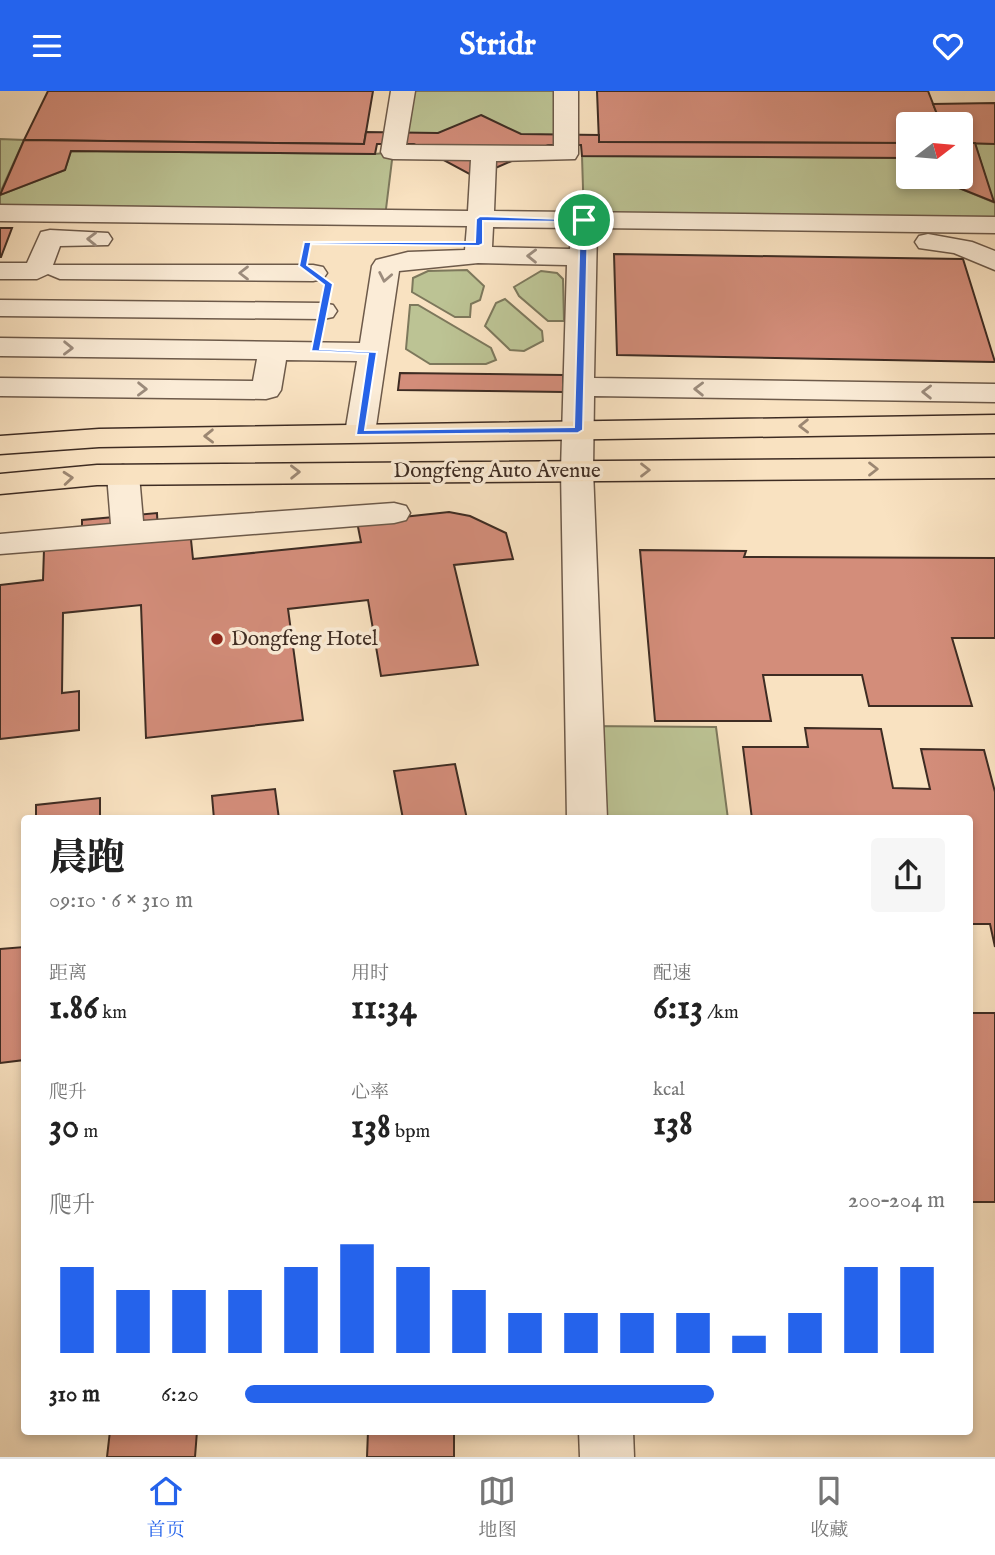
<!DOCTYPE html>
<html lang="zh">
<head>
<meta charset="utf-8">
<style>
  body { margin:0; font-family:"IM FELL English","Noto Serif SC",serif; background:#f6f6f6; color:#222; height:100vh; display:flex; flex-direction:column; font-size:26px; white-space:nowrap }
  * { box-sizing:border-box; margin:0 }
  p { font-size:23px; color:#767676 }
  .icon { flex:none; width:38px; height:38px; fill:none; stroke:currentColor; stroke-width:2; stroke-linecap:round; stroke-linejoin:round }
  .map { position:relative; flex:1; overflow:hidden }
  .details { position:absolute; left:21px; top:724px; width:952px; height:620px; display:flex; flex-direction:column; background:#fff; border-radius:7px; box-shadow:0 4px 10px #0003 }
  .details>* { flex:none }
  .needle { width:46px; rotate:74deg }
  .buttons { position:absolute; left:896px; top:21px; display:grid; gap:14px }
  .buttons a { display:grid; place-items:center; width:77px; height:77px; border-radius:7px; background:#fff; box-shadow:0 4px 10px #0003; font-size:35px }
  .pin { position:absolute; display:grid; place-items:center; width:60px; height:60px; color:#fff; margin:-30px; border:4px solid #fff; border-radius:50%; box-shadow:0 2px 7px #0007 }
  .round { display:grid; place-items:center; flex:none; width:74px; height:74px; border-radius:7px; background:#f6f6f6 }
  .summary { display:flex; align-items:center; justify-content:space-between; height:119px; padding:0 28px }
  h1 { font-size:38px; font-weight:800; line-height:52px }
  .figures { display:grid; grid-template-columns:repeat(3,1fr); gap:10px; height:119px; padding:7px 28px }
  .figures div { display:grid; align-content:center }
  .figures b { font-size:35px; font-weight:800 }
  .figures small { font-size:19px; font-weight:400 }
  .figures p { font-size:19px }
  .chart { height:196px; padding:14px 28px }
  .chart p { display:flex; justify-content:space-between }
  .chart svg { width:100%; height:126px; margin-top:7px; stroke:#2563eb; stroke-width:6 }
  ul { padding:0 28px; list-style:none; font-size:23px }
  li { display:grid; grid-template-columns:112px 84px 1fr; align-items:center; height:52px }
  li i { height:18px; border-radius:9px; background:#2563eb }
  header { display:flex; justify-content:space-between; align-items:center; height:91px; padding:0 28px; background:#2563eb; color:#fff; font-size:32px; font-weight:800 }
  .menu { display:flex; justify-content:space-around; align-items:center; height:98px; border-top:2px solid #e0e0e0; background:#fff; font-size:19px; color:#767676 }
  .menu a { display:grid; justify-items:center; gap:4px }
  .menu .selected { color:#2563eb }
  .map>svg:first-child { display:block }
  .green { fill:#bcc394; stroke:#7d785c; stroke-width:2 }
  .building { fill:#d38d7a; stroke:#3e2c23; stroke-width:2 }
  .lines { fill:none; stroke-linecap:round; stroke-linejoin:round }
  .minor-casing { stroke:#6d5a4a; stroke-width:3 }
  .major-casing { stroke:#3e2c23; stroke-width:3 }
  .minor { fill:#fbecd7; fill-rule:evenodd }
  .major { fill:#f9e2c1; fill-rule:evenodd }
  .oneway { stroke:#9c8c7d }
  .oneway2 { stroke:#9c8772 }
  .route { fill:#2563eb; stroke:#fff; stroke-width:2; fill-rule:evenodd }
  .poi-dot { fill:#8f2418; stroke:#fbecd7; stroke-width:2.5 }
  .labels { text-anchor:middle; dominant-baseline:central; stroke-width:7; stroke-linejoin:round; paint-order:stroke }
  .street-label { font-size:21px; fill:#3e2c23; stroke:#fbecd7 }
  .poi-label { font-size:21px; fill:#3e2c23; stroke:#fbecd7; text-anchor:start }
</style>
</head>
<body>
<header><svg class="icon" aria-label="menu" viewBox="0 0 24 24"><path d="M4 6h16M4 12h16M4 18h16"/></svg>Stridr<svg class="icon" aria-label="heart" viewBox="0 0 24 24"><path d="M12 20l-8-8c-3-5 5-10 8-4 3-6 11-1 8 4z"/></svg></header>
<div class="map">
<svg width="995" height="1366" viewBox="0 0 995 1366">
  <rect width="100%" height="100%" fill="#f9e2c1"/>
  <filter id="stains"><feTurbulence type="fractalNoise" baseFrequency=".00286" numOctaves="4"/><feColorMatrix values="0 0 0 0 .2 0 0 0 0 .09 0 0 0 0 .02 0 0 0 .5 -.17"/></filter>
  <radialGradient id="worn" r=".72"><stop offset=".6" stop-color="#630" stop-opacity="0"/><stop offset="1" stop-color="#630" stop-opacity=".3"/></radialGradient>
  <g class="green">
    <polygon points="403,0 566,0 566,63 393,61 385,126 0,122 0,104 65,79 71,60 375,63 393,61"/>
    <polygon points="0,48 24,49 0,102"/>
    <polygon points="975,52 995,53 995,134 584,129 582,65 908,67 908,86 937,86 939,89 993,111"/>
    <polygon points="467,179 484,195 480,209 471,213 470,226 455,226 412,201 413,187 428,180"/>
    <polygon points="541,180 557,182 563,188 564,230 548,230 519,205 514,196"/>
    <polygon points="505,208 542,240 543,250 524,260 510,259 485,235 496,212"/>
    <polygon points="410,214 418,214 491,257 496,269 486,273 430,273 406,258"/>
    <polygon points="584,635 716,636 728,728 587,728"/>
  </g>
  <g class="building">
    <polygon points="48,0 373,0 364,53 24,49"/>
    <polygon points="597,0 928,0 941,33 908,33 908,52 599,51"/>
    <polygon points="995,12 995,53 961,52 961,33 941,33 933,13"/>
    <polygon points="481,24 521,43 599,44 599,51 908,52 908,67 582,65 581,54 548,54 475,86 414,53 377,53 375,63 71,60 65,79 0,104 24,49 364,53 366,41 438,42"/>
    <polygon points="961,52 975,52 994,111 939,89 937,86 961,86"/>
    <polygon points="0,137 12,137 1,166 0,166"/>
    <polygon points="614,163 963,168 995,271 617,264"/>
    <polygon points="400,282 563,284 563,301 398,299"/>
    <polygon points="449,421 470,425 506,442 513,468 454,474 478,574 381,585 368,509 288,518 303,629 146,647 141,514 63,522 62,602 79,600 79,639 0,648 0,494 43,489 44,458 82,454 82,429 157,422 158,443 190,439 193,468 361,451 357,431"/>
    <polygon points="640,459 746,460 744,466 995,467 995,547 952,547 972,615 869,615 862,584 763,584 771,630 655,630"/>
    <polygon points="805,637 881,638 893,697 930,698 921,658 984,659 995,701 995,856 990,833 970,833 970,728 752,728 743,656 808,656"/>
    <polygon points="455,673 467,728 403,728 394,680"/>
    <polygon points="275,698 279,728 214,728 212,705"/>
    <polygon points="100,707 100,728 36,728 36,714"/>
    <polygon points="24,856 24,969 0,972 0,858"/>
    <rect x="970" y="922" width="25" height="189"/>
    <polygon points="110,1340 197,1340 195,1366 107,1366"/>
    <polygon points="368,1340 454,1340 454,1366 367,1366"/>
  </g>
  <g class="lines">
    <defs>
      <g id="minor">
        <path d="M391,0h24l-9,54 148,1v-55h24v63l-3,5 -79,2 -2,50 501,6v16l-398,-5 -3,150 401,6v18l-401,-6 -1,74 14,349h-40l-6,-349 6,-205 -89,-2 -79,8 -24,162 -4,7 -11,2 -11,-2 -4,-7 12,-72 -71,-1 -5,30 -4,6 -11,3 -266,-3v-18l253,3 4,-22 -257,-3v-18l360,5 12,-77 4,-6 32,-8 57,-2 2,-24 -467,-5v-16l468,6 3,-51 -78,-1 -9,-2 -3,-5zM493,136l78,1 -1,21 -78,-2z"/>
        <polygon points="50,139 108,142 112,148 108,154 60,155 53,174 313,174 323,176 327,182 323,188 313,190 60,188 48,183 37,188 0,188 0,172 27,172 41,141"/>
        <polygon points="928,143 972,151 995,160 995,179 954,162 919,157 915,151 919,145"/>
        <polygon points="0,209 323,212 333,214 337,220 333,226 323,228 0,225"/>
        <polygon points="123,374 134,377 139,384 143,430 394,412 406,415 410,422 406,429 394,432 0,463 0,443 111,433 107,384 112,377"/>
        <polygon points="579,1340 633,1340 634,1366 580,1366"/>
      </g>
      <g id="major">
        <polygon points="995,324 995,342 99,356 0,363 0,345 99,338"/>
        <polygon points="995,367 995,387 97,394 0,403 0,383 97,374"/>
      </g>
    </defs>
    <use href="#minor" class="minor-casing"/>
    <use href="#major" class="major-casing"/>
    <use href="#minor" class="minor"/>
    <use href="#major" class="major"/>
  </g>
  <defs><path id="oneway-chevron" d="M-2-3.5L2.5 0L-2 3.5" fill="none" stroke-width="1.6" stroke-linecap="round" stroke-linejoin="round" transform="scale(1.75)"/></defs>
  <g class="oneway">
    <use href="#oneway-chevron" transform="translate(92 148) rotate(-179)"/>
    <use href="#oneway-chevron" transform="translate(532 165) rotate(-179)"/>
    <use href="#oneway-chevron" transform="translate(244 182) rotate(-180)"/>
    <use href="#oneway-chevron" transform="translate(385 186) rotate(101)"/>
    <use href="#oneway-chevron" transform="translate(68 257) rotate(1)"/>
    <use href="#oneway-chevron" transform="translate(142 298) rotate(1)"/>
    <use href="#oneway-chevron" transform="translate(699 298) rotate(-179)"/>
    <use href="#oneway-chevron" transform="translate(927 301) rotate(-179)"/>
  </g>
  <g class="oneway2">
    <use href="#oneway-chevron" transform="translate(804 335) rotate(179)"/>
    <use href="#oneway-chevron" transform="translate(209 345) rotate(179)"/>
    <use href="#oneway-chevron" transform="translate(873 378)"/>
    <use href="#oneway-chevron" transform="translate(645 379)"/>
    <use href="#oneway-chevron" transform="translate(295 381) rotate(-1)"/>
    <use href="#oneway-chevron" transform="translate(68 387) rotate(-5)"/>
  </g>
  <path class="route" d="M480,125l108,4 -5,210 -5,3 -222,2 12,-81 -57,-3 13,-66 -25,-19 5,-24h171l1,-23zM483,130l97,1 -6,205 -209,3 12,-78 -57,-3 13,-65 -26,-19 4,-21 168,2 4,-2z"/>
  <circle class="poi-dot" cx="217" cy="548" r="7"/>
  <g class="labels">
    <g class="street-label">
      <text x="497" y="380">Dongfeng Auto Avenue</text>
    </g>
    <g class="poi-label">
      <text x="231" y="548">Dongfeng Hotel</text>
    </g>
  </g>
  <rect width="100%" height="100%" filter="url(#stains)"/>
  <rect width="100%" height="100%" fill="url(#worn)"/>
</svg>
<div class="buttons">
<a><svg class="needle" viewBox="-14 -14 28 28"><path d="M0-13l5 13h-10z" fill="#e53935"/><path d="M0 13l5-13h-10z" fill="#767676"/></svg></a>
</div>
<div class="pin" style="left:584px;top:129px;background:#1e9e55"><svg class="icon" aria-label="arrive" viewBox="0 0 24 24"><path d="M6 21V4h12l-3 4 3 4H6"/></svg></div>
<section class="details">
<div class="summary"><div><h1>晨跑</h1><p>09:10 · 6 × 310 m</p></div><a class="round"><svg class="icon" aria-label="share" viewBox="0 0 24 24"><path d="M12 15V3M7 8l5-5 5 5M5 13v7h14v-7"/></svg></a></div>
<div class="figures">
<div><p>距离</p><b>1.86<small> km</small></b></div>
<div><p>用时</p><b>11:34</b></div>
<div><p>配速</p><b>6:13<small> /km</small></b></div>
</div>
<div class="figures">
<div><p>爬升</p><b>30<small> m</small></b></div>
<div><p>心率</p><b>138<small> bpm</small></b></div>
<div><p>kcal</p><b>138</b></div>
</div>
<div class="chart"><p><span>爬升</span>200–204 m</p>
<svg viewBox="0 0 160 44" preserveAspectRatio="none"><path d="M5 44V14M15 44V22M25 44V22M35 44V22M45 44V14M55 44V6M65 44V14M75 44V22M85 44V30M95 44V30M105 44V30M115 44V30M125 44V38M135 44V30M145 44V14M155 44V14"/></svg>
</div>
<ul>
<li><b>310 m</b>6:20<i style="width:67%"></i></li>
</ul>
</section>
</div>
<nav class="menu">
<a class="selected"><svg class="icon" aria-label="home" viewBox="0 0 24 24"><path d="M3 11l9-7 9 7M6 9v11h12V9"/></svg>首页</a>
<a><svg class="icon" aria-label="map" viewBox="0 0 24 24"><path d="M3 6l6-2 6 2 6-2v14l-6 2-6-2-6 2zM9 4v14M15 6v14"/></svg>地图</a>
<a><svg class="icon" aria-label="saved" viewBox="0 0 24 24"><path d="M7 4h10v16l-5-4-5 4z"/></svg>收藏</a>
</nav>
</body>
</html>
